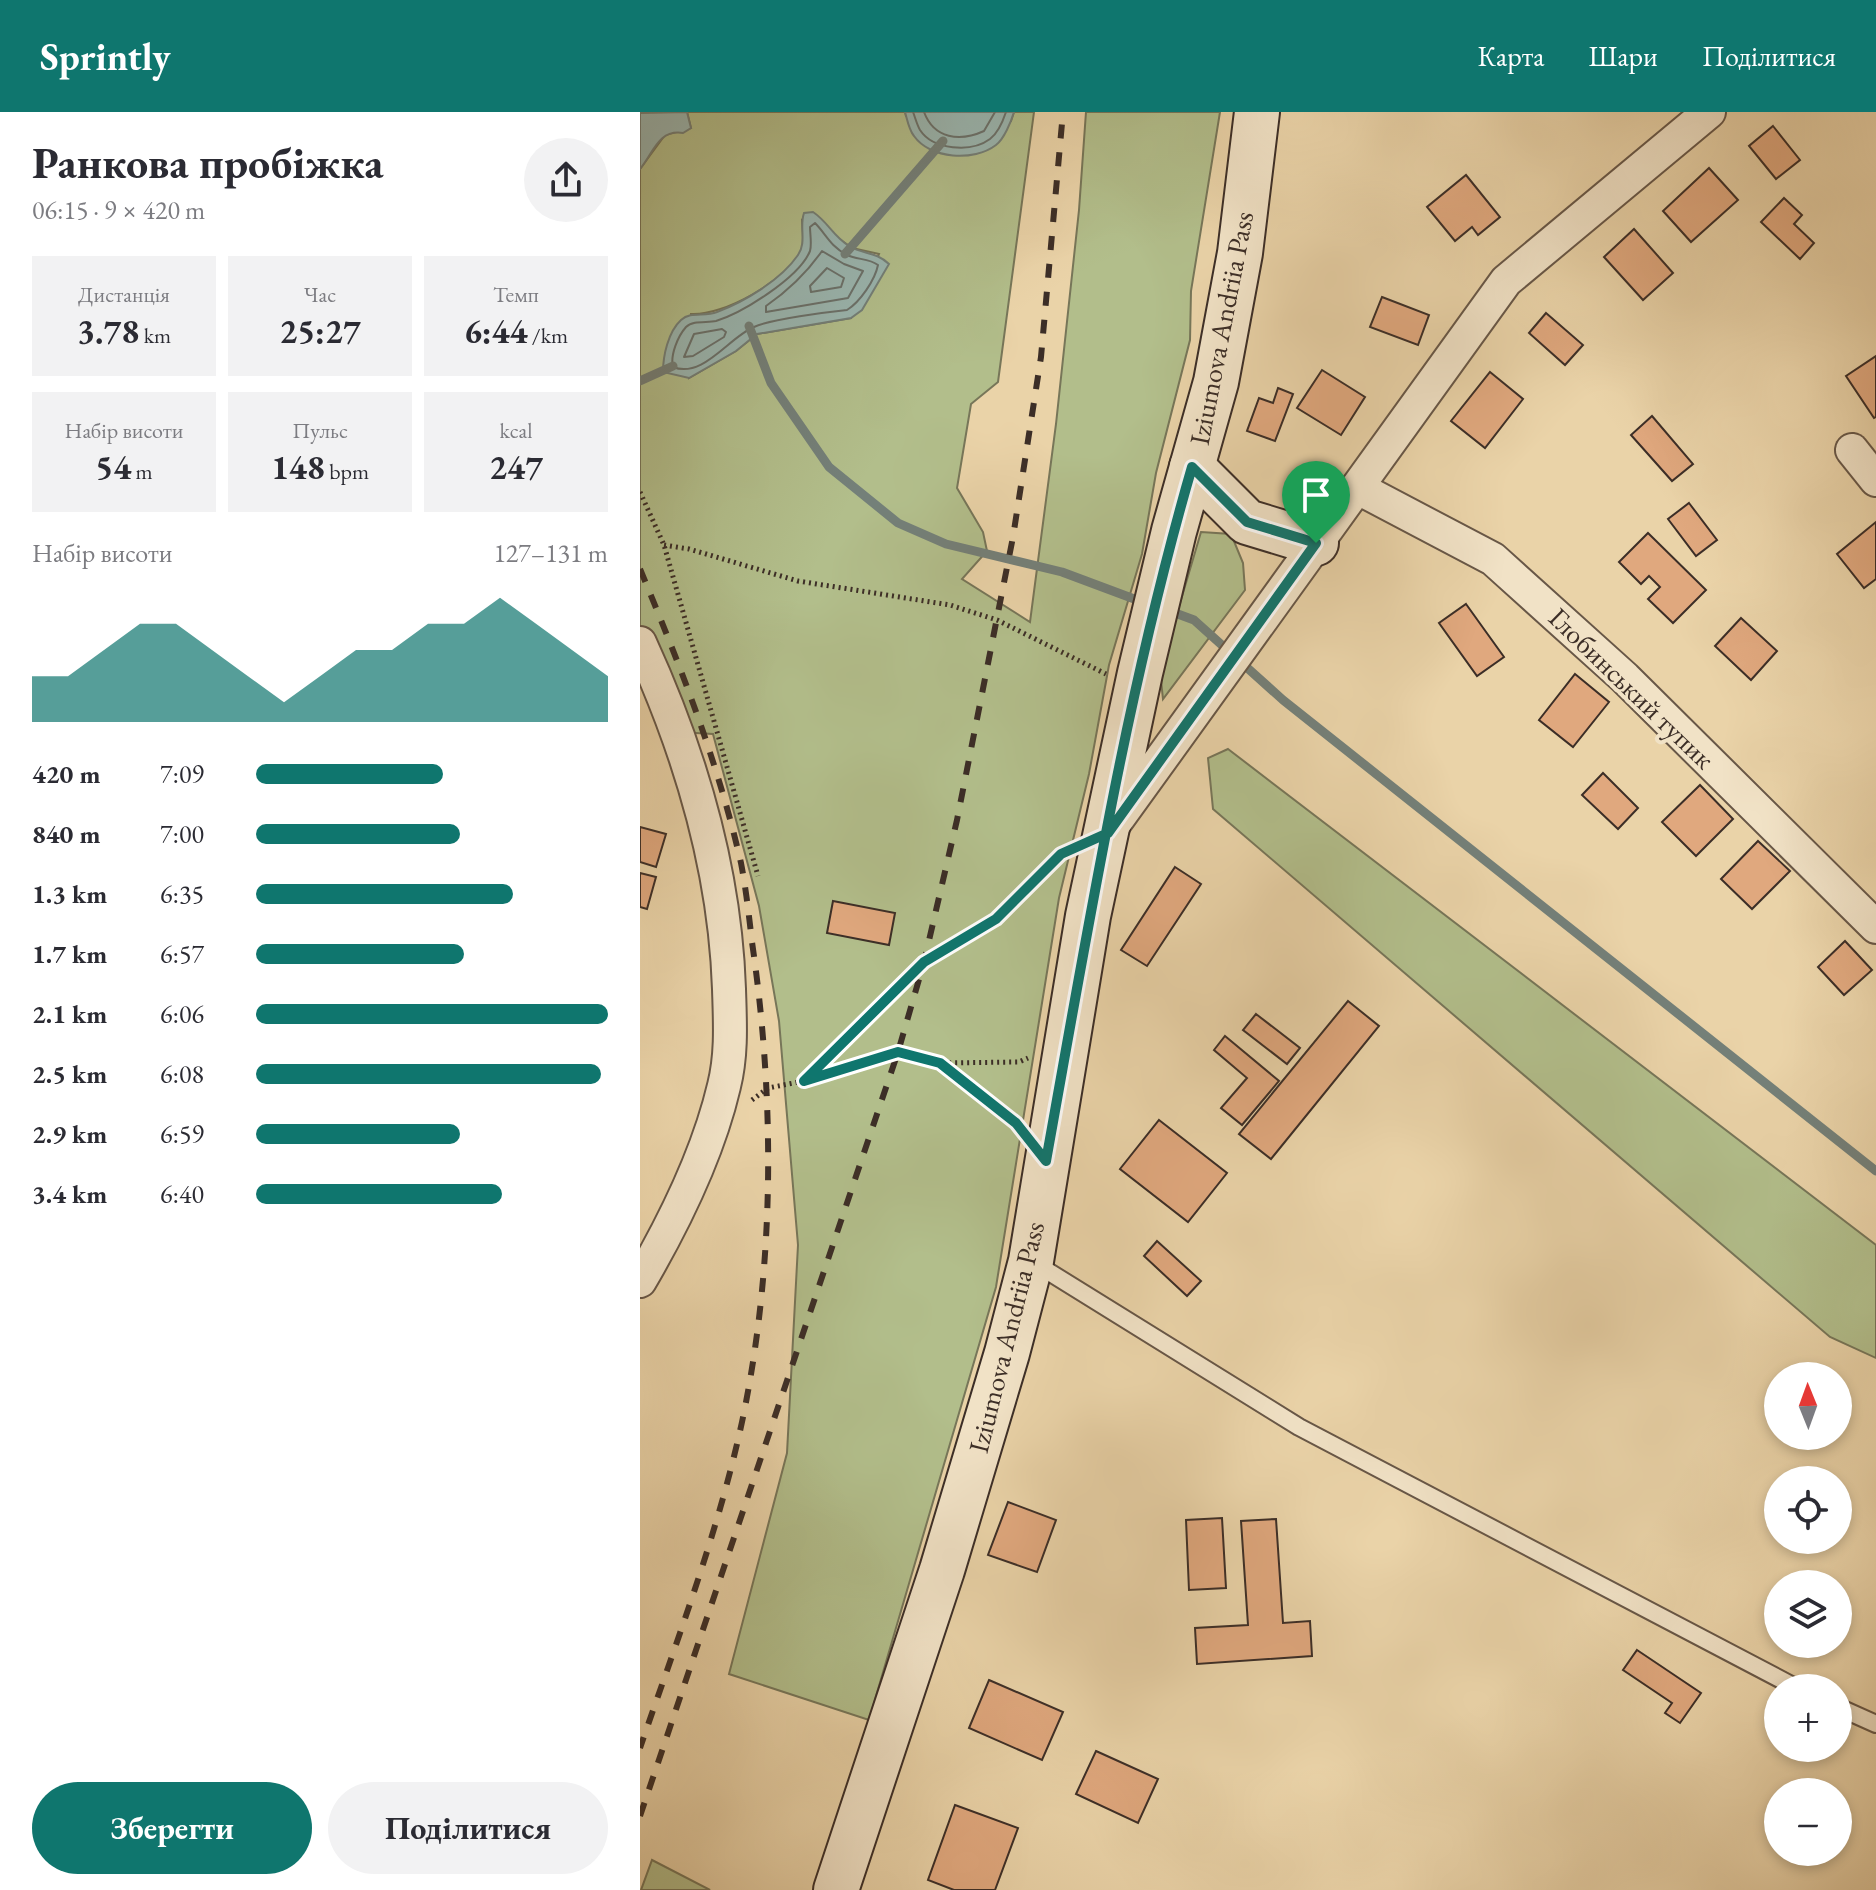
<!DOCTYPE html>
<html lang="uk">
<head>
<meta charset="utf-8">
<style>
  body { margin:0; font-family:"EB Garamond",serif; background:#f2f2f3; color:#2b2b33; height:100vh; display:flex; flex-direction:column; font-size:30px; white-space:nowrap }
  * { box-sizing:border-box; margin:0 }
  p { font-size:26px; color:#7c7c81 }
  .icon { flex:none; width:44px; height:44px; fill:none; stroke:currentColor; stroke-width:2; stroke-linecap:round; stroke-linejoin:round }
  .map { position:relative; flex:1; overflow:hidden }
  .sheet { display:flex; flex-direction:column; background:#fff; width:640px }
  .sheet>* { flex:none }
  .needle { width:52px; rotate:359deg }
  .tools { position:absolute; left:1124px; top:1250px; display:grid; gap:16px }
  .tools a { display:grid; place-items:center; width:88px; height:88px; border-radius:50%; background:#fff; box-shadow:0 4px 12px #0003; font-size:40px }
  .pin { position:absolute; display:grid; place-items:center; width:68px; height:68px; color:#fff; margin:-82px -34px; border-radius:50% 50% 50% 0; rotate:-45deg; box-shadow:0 0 8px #0007 }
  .pin .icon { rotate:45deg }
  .round { display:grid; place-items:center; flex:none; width:84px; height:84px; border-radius:42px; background:#f2f2f3 }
  .head { display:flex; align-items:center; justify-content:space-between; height:136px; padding:0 32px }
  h1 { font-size:44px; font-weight:700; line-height:60px }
  .figures { display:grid; grid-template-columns:repeat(3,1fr); gap:12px; height:136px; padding:8px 32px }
  .figures div { display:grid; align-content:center; border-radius:0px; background:#f2f2f3; text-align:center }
  .figures b { font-size:34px; font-weight:700 }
  .figures small { font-size:22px; font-weight:400 }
  .figures p { font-size:22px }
  .chart { height:224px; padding:16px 32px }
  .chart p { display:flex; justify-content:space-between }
  .chart svg { width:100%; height:144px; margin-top:8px; fill:#0f766e; opacity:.7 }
  .action { display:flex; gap:16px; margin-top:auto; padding:16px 32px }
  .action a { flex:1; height:92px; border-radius:48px; background:#0f766e; color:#fff; font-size:32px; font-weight:700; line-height:92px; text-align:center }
  .action a+a { background:#f2f2f3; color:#2b2b33 }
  ul { padding:0 32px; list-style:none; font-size:26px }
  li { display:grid; grid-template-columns:128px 96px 1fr; align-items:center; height:60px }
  li i { height:20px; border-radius:10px; background:#0f766e }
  header { display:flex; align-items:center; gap:48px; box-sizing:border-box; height:112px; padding:0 40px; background:#0f766e; color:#fff }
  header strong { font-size:38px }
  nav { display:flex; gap:44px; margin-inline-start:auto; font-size:28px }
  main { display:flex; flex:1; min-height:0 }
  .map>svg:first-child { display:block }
  .green { fill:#b2be8b; stroke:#777659; stroke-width:2; fill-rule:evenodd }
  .water { fill:#9ab6b0; stroke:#748079; stroke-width:2 }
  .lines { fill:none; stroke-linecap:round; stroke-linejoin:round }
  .shore { stroke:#6b726c; stroke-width:2 }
  .stream { stroke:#748079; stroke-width:9 }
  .building { fill:#e0a87e; stroke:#3c2e27; stroke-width:2 }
  .lane-casing { stroke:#685747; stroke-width:20 }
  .street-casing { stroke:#685747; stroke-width:36 }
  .secondary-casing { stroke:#3c2e27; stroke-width:48 }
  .path { stroke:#3c2e27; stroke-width:5; stroke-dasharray:2 4; stroke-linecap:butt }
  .lane { stroke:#f1e2c6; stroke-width:16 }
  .street { stroke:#f1e2c6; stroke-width:32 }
  .secondary { stroke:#f1e2c6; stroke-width:44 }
  .rail { stroke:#3c2e27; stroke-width:6; stroke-dasharray:14 14; stroke-linecap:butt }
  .route-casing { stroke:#fff; stroke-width:16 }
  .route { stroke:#0f766e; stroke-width:10 }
  .labels { text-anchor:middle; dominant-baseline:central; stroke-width:8; stroke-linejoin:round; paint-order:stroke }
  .street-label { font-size:28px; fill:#3c2e27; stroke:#f1e2c6 }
</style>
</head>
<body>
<header>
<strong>Sprintly</strong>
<nav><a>Карта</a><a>Шари</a><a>Поділитися</a></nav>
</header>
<main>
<section class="sheet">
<div class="head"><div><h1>Ранкова пробіжка</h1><p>06:15 · 9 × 420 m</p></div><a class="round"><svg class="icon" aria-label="share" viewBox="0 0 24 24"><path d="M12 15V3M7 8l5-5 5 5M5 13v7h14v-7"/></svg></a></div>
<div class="figures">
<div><p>Дистанція</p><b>3.78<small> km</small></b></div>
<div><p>Час</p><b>25:27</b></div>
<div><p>Темп</p><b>6:44<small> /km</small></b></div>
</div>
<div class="figures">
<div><p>Набір висоти</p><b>54<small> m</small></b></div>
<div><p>Пульс</p><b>148<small> bpm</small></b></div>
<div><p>kcal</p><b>247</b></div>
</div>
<div class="chart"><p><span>Набір висоти</span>127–131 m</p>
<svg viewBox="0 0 160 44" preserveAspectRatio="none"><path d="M0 44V30L10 30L20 22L30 14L40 14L50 22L60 30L70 38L80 30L90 22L100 22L110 14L120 14L130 6L140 14L150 22L160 30V44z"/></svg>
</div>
<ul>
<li><b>420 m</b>7:09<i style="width:53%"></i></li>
<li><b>840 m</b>7:00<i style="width:58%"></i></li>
<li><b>1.3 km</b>6:35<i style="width:73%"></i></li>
<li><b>1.7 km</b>6:57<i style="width:59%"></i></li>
<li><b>2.1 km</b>6:06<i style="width:100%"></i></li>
<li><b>2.5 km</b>6:08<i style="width:98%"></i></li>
<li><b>2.9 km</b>6:59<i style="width:58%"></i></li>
<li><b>3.4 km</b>6:40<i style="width:70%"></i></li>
</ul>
<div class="action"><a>Зберегти</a><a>Поділитися</a></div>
</section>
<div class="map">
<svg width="1236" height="1778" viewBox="0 0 1236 1778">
  <rect width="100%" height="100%" fill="#ead3a8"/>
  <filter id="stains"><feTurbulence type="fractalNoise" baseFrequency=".0025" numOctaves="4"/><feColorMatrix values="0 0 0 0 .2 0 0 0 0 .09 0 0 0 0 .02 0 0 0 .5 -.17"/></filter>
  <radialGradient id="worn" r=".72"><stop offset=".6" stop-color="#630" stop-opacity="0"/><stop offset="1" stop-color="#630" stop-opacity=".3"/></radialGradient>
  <g class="green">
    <path d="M47,0h218l1,4 105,5 3,-9h20l-36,270 -27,22 -14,84 26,44 4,19 -25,28 68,43 26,-198 23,-214 7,-98h134l-29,179 -1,49 -34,133 -14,81 -33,111 -20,109 -30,124 -63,389 -127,433 -140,-46 58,-221 11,-208 -19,-224 -20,-115 -46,-172 -52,-3 -21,-48v-514l25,-34 26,-7zM162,108l28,12 22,16 27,6 -28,64 -94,16 -21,17 -47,27 2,-64c32,2 95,-33 110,-63 4,-9 1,-22 1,-31z"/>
    <polygon points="561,420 591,422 603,451 605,478 523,587 520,559"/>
    <polygon points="588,637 1236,1133 1236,1246 1190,1225 573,697 568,646"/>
    <polygon points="12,1748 70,1778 1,1778"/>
  </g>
  <g class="water">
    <path d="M47,0l4,16 -8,5c-25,-4 -30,21 -43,36v-56z"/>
    <path d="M265,0h109c-3,10 -10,27 -18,33 -22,17 -66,14 -82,-9 -5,-6 -7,-17 -9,-24z"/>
    <path d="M173,100c15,10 20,24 36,34 15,9 26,5 40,18l-27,46 -11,8 -94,16 -21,17 -47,27 -26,-6c0,-16 5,-40 18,-52 10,-9 23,-3 36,-8 27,-10 64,-32 81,-57 9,-13 1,-28 6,-42z"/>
  </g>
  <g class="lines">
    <g class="shore">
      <path d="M273,0c2,5 4,13 7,18 13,20 51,23 70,9 7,-5 13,-18 16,-27"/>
      <path d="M284,0c10,27 36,30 60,19l11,-19"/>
      <path d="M175,111c11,11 15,23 32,32 10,5 22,3 31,10 -3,15 -18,37 -31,45 -19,2 -76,9 -93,17 -25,10 -51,52 -81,40 -3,-12 5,-31 13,-40 7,-7 21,-4 30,-6 26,-8 83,-43 94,-70 2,-7 0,-17 0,-24z"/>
      <path d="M182,139l22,13 19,7 -15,27 -82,14v-6c23,-16 40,-32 56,-55z"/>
      <polygon points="187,156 204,166 201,175 171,180 170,174"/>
      <polygon points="82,217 86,220 84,225 53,244 44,245 54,222"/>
    </g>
    <g class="stream">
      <polyline points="205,142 303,29"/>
      <polyline points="109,214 131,271 189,355 258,411 306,432 422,460 505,491"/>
      <polyline points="0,269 33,254"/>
      <polyline points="527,498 554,508 643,588 1236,1059"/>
    </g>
  </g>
  <g class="building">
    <polygon points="1133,14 1160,48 1136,67 1109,34"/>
    <polygon points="1069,56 1098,88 1051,130 1023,99"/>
    <polygon points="826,63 860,105 838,123 832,115 815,129 787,95"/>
    <polygon points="1144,86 1162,103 1154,112 1174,131 1160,147 1121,110"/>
    <polygon points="994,117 1033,161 1003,188 964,145"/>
    <polygon points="742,185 789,203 778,233 730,215"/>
    <polygon points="906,201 943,233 925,253 889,221"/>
    <polygon points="1236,244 1236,305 1234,306 1206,264"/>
    <polygon points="682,258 725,285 701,323 657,296"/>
    <polygon points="850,260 883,287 845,336 811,309"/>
    <polygon points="638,276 653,282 635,329 607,319 619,286 633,291"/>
    <polygon points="1012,304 1053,352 1032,369 991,323"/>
    <polygon points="1049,391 1077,428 1056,444 1028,407"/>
    <polygon points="1236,410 1236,467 1224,476 1197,442"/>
    <polygon points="1008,421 1066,478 1033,511 1008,487 1020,475 1009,464 1001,472 979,450"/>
    <polygon points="826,492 864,545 837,564 799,511"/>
    <polygon points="1101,506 1137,539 1111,568 1075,534"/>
    <polygon points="935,562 969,590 933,635 899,608"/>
    <polygon points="963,661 998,696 978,717 942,683"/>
    <polygon points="1060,673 1093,707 1056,744 1022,710"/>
    <polygon points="0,715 26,722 16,755 0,750"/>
    <polygon points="1118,729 1150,759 1112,797 1081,767"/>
    <polygon points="535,755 561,772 507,854 481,838"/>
    <polygon points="0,761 16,765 7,797 0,795"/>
    <polygon points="193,789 255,801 249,833 187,821"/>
    <polygon points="1205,829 1232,858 1204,883 1178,855"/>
    <polygon points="708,889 739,914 631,1047 599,1022"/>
    <polygon points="616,902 660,936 647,952 603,918"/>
    <polygon points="585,924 639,969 602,1013 581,996 607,966 574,938"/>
    <polygon points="519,1008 587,1061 548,1110 480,1057"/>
    <polygon points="517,1129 561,1169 547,1184 504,1144"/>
    <polygon points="368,1390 416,1408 397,1460 348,1443"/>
    <polygon points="582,1406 586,1476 549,1478 546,1408"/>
    <polygon points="636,1407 643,1511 670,1509 672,1544 557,1552 555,1516 608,1513 601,1409"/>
    <polygon points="997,1538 1061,1581 1040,1611 1025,1601 1032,1591 983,1558"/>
    <polygon points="349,1568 423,1600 402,1648 329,1616"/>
    <polygon points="456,1639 518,1667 498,1711 436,1682"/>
    <polygon points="315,1693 378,1716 355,1778 314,1778 288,1768"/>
  </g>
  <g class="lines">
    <defs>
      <g id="lane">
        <polyline points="393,1150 659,1315 1157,1576"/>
        <polyline points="1198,1595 1236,1612"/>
      </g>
      <g id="street">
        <polyline points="1212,338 1236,368"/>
        <polyline points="718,376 853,447 985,566 1236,815"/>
        <path d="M0,531c50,109 85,225 89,346 1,33 3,65 -5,97 -16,68 -49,135 -84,195"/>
        <polyline points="472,715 866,169 1069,0"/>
      </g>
      <g id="secondary">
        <polyline points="552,355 607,410 676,431"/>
        <polyline points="196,1778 302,1458 367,1241 391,1149 448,804 500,561 534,419 576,270 600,141 617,0"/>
      </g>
    </defs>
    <use href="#lane" class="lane-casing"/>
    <use href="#street" class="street-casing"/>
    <use href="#secondary" class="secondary-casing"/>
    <g class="path">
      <polyline points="0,380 24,433 118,764"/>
      <polyline points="24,433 49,437 158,469 310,493 357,508 466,562"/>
      <polyline points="301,952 378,1013"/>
      <polyline points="165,969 258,940 300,951 379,950 388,946"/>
      <polyline points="112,988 128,976 164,969 284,850 356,807 425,740"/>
    </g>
    <use href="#lane" class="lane"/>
    <use href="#street" class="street"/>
    <use href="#secondary" class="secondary"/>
    <g class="rail">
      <path d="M0,457c40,96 78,193 101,294 5,26 8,53 11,79 23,158 23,323 -10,480 -24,111 -65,218 -102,326"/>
      <polyline points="0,1704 258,940 284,850 317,708 373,425 401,245 423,0"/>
    </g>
  </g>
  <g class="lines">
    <defs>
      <path id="route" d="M676,431l-208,290 -47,21 -65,65 -72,43 -120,119 94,-29 42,11 76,60 30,38c42,-232 80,-467 146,-694l55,55 69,21"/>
    </defs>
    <use href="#route" class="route-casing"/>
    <use href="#route" class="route"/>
  </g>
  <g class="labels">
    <g class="street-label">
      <text transform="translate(581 216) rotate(-79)">Iziumova Andriia Pass</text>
      <text transform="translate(992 576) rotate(44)">Глобинський тупик</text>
      <text transform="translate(366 1225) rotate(-76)">Iziumova Andriia Pass</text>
    </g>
  </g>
  <rect width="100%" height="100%" filter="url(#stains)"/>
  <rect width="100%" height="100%" fill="url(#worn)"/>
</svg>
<div class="tools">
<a><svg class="needle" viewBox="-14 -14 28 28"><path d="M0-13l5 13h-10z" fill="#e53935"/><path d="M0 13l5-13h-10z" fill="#7c7c81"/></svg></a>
<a><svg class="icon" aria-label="locate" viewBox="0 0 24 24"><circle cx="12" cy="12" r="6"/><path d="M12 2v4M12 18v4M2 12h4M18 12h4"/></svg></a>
<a><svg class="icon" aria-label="layers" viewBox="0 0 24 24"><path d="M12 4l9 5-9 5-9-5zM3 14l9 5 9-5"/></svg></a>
<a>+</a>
<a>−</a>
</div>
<div class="pin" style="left:676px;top:431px;background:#1e9e55"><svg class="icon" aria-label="arrive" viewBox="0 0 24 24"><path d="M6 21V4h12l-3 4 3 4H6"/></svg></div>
</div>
</main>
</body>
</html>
